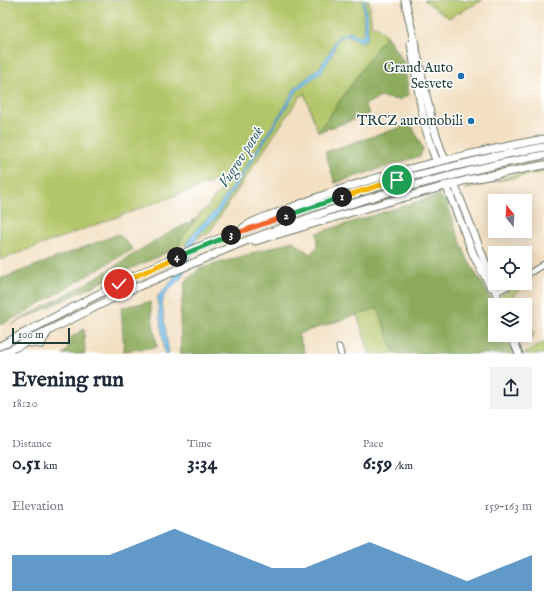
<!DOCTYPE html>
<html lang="en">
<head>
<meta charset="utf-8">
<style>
  body { margin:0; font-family:"IM FELL English",serif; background:#f2f2f3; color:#1f2937; height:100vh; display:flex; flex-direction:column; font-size:15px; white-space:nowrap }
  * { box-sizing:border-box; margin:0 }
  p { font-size:13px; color:#747a83 }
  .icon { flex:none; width:22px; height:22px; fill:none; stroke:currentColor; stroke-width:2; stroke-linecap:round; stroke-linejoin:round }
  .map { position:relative; height:354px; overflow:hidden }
  .drawer { display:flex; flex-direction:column; background:#fff; flex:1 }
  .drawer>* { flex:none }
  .needle { width:26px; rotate:342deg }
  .buttons { position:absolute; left:488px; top:194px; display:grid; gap:8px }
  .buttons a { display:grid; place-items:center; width:44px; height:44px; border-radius:0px; background:#fff; box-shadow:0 2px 10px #0003; font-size:20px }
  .scale { position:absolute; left:12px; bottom:10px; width:58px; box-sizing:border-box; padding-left:4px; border:2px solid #1f3d34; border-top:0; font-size:11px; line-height:14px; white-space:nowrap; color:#1f3d34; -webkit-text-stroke:3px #fff; paint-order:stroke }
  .pin { position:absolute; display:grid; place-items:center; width:34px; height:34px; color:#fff; margin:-17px; border:2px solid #fff; border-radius:50%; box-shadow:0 1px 4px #0007 }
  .km { position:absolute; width:20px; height:20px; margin:-10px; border-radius:50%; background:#222; color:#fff; font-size:11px; line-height:20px; text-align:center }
  .round { display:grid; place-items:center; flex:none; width:42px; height:42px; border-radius:0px; background:#f2f2f3 }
  .summary { display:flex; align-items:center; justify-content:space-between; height:68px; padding:0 12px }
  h1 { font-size:22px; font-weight:700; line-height:30px }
  .metrics { display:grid; grid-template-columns:repeat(3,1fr); gap:6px; height:68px; padding:4px 12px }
  .metrics div { display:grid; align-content:center }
  .metrics b { font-size:20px; font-weight:700 }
  .metrics small { font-size:11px; font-weight:400 }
  .metrics p { font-size:11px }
  .chart { height:112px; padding:8px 12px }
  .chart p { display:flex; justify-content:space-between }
  .chart svg { width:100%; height:72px; margin-top:4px; fill:#1f6fb2; opacity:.7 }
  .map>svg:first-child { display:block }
  .green { fill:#b2c568; stroke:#68814e }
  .forest { fill:#8daa5c; stroke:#567448 }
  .water { fill:#73beec; stroke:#497e90 }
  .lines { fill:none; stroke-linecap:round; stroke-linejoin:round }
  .minor-casing { stroke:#697666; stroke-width:7 }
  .major-casing { stroke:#697666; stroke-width:9 }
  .minor { stroke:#fff; stroke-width:5 }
  .major { stroke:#fff; stroke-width:7 }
  .major-bridge-casing { stroke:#697666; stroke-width:9; stroke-linecap:butt }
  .major-bridge { stroke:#fff; stroke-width:7 }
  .split-1-casing { stroke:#fff; stroke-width:8 }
  .split-2-casing { stroke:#fff; stroke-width:8 }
  .split-3-casing { stroke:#fff; stroke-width:8 }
  .split-4-casing { stroke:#fff; stroke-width:8 }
  .split-5-casing { stroke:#fff; stroke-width:8 }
  .split-1 { stroke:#f5b400; stroke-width:5 }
  .split-2 { stroke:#22a559; stroke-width:5 }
  .split-3 { stroke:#f0652b; stroke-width:5 }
  .split-4 { stroke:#22a559; stroke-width:5 }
  .split-5 { stroke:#f5b400; stroke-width:5 }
  .poi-dot { fill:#1f6fb2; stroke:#fff; stroke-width:1.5 }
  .labels { text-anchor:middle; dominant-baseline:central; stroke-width:3; stroke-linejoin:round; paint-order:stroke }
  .poi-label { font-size:14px; fill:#1f3d34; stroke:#fff; text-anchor:end }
  .water-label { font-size:15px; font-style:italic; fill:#38646b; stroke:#fff }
</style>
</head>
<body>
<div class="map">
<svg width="544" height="354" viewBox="0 0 544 354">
  <rect width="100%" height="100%" fill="#fff"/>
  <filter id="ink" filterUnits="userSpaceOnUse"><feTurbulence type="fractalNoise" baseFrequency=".025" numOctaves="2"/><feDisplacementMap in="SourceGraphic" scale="8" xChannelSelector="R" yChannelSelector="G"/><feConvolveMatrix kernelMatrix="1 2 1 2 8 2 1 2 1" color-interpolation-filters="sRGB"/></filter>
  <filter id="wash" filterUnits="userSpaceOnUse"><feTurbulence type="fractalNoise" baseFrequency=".012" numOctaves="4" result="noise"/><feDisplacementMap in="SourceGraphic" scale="16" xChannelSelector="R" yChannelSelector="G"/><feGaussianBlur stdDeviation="0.9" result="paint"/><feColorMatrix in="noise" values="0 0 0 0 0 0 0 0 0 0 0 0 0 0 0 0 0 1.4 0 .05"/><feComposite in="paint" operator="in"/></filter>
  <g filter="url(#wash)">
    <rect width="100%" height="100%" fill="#f3e0c3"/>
    <g class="green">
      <polygon points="0,0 369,0 372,27 377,26 386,35 318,132 304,93 297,101 209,233 177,248 182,238 201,212 207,208 231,175 0,260"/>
      <polygon points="424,0 483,0 449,18"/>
      <polygon points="544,169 544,172 483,184 465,190 468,186 473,183 497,180 520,173"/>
      <polygon points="519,283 525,283 525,285 514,295 514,298 518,305 505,305 502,294"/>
      <polygon points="378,308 394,354 370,354 357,315"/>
      <path d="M525,317l8,14v5c-3,4 -9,8 -15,6l-3,-7h10z"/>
      <polygon points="544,342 544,354 524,354"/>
    </g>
    <g class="forest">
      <polygon points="386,35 404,62 409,95 399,100 381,97 364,105 370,114 318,132"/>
      <polygon points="411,124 423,149 420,156 335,183 325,152"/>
      <polygon points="438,195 447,202 456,231 468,260 494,304 495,307 495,335 506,335 513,354 394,354 378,308 298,334 305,354 181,354 180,314 185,282 199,269 293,241 310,254 318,246 317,233"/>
      <polygon points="196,219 182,238 177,248 121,273 11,325 94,279 158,239"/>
      <polygon points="119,234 133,249 24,313 0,325 0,279"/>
      <polygon points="150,302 157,347 124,351 121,307"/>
      <polygon points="84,329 85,354 63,354 67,351 70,338"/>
    </g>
    <polygon class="water" points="363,0 365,0 368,32 367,39 361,42 348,35 343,36 337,40 333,53 323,70 297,91 215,219 198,235 182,277 164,295 162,305 169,354 165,354 158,305 158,296 172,281 189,239 201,224 213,214 228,193 284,108 295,88 320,67 331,50 335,40 342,34 352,32 354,34 360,37 364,34"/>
  </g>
  <g filter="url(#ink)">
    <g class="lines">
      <defs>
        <g id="minor">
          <polyline points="525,276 544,264"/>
          <polyline points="496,294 499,291 513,283"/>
          <polyline points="339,347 341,354"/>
        </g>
        <g id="major">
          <polyline points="405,0 432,122 441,150 492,280 500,305"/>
          <polyline points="411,44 419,94 424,122 433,152 474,256 491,287"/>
          <polyline points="493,157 544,147"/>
          <polyline points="494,165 544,155"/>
          <path d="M243,228c13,-10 30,-13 45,-19 82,-34 169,-53 256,-70"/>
          <polyline points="255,241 359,210 467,180 544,165"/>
          <polyline points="511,335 519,354"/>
          <polyline points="25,342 41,344 44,338 49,330"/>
          <path d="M0,346c66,-35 132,-71 201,-100 64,-26 131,-45 196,-66"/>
          <polyline points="2,354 125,292 243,242 328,211 399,189"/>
        </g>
      </defs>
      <use href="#minor" class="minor-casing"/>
      <use href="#major" class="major-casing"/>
      <use href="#minor" class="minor"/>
      <use href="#major" class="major"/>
      <defs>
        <g id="major-bridge">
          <polyline points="397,180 493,157"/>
          <polyline points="399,189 494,165"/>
        </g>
      </defs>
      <use href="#major-bridge" class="major-bridge-casing"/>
      <use href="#major-bridge" class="major-bridge"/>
    </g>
  </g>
  <g class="lines" filter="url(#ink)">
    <defs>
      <polyline id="split-1" points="342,197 397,180"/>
      <polyline id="split-2" points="286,216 342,197"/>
      <polyline id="split-3" points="231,235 286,216"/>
      <polyline id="split-4" points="177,257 231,235"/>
      <polyline id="split-5" points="119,284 177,257"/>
    </defs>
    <use href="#split-1" class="split-1-casing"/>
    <use href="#split-2" class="split-2-casing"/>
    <use href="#split-3" class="split-3-casing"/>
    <use href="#split-4" class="split-4-casing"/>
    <use href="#split-5" class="split-5-casing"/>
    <use href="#split-1" class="split-1"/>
    <use href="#split-2" class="split-2"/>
    <use href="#split-3" class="split-3"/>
    <use href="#split-4" class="split-4"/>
    <use href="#split-5" class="split-5"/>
  </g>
  <g class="poi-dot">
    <circle cx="461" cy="76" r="4"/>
    <circle cx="471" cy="121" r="4"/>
  </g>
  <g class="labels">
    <g class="poi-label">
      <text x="453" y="68">Grand Auto<tspan x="453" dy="16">Sesvete</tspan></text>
      <text x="463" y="121">TRCZ automobili</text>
    </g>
    <g class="water-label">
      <text transform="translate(241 157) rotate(-57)">Vugrov potok</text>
    </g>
  </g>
</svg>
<div class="buttons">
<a><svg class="needle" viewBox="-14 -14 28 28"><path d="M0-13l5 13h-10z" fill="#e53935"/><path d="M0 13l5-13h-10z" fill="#747a83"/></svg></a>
<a><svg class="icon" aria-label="locate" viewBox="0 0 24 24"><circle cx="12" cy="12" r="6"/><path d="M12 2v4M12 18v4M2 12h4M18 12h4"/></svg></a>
<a><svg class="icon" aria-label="layers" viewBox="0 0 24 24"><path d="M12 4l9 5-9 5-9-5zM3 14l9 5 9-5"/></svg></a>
</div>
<div class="scale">100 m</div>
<div class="pin" style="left:397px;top:180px;background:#1e9e55"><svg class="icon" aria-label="arrive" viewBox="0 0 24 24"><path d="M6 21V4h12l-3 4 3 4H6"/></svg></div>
<div class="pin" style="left:119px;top:284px;background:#d93025"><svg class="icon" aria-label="check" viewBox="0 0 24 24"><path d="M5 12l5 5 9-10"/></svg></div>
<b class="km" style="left:342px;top:197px">1</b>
<b class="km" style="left:286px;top:216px">2</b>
<b class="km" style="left:231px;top:235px">3</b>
<b class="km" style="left:177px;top:257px">4</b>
</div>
<section class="drawer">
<div class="summary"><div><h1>Evening run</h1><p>18:20</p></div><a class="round"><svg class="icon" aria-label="share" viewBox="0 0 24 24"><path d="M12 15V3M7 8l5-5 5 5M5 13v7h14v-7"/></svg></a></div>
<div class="metrics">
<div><p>Distance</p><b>0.51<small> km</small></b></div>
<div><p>Time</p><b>3:34</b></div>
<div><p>Pace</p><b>6:59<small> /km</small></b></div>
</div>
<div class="chart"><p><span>Elevation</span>159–163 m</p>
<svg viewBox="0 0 160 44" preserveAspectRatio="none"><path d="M0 44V22L10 22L20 22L30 22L40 14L50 6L60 14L70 22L80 30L90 30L100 22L110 14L120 22L130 30L140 38L150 30L160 22V44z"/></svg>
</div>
</section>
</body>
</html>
